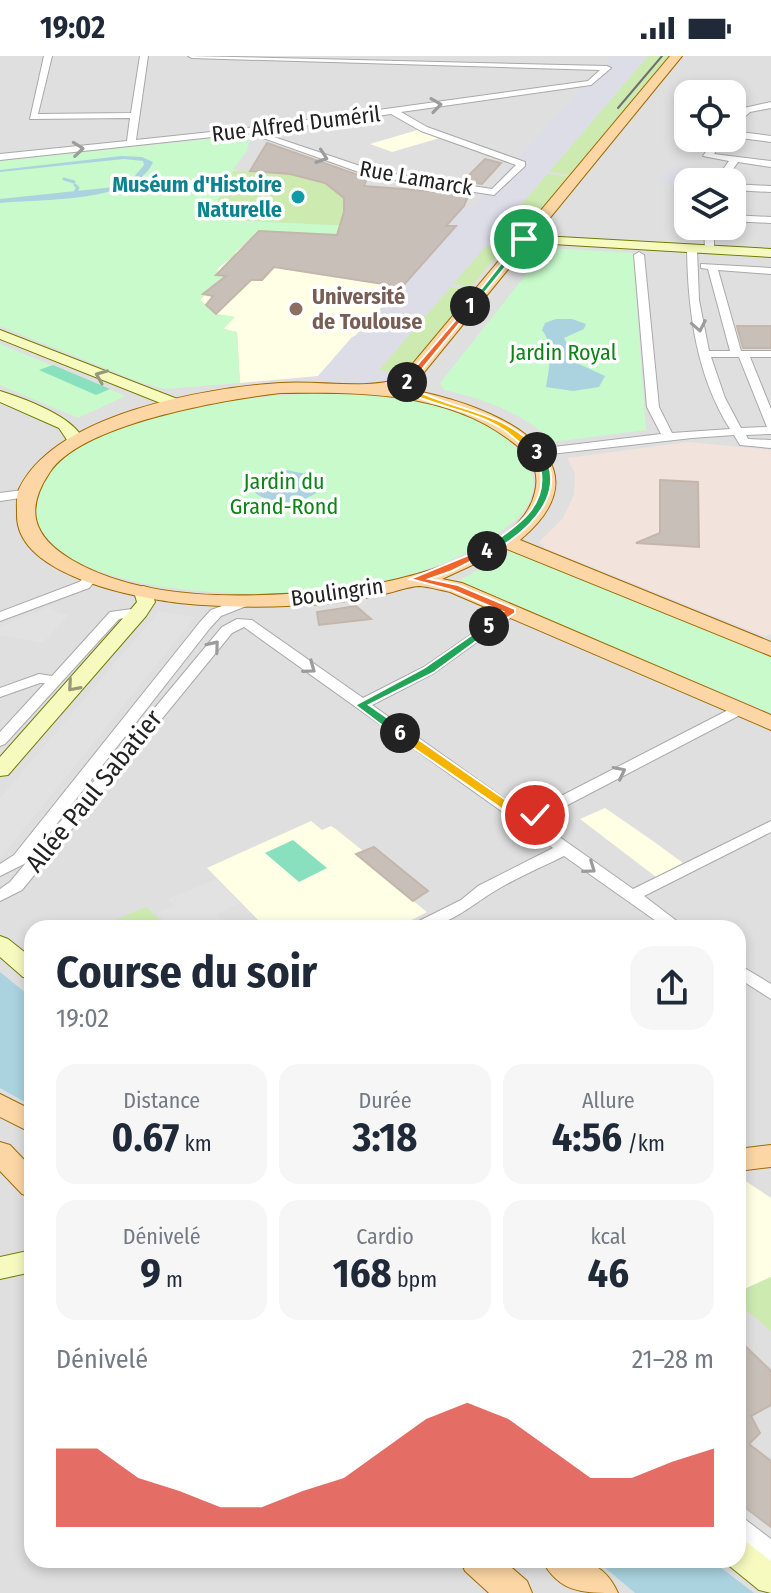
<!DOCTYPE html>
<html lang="fr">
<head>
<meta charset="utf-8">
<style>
  body { margin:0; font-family:"Fira Sans Condensed",sans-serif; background:#f6f6f7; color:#1f2937; height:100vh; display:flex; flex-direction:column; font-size:30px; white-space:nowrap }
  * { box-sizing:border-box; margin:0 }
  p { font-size:26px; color:#747a83 }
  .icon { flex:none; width:44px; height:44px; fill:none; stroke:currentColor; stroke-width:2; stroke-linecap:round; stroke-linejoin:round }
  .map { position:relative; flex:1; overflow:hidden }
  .sheet { position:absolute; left:24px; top:864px; width:722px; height:648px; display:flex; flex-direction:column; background:#fff; border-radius:24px; box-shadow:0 4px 12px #0003 }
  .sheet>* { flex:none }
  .fabs { position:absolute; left:674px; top:24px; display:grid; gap:16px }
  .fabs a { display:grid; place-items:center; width:72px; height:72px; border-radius:16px; background:#fff; box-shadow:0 4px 12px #0003; font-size:40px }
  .pin { position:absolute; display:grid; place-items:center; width:68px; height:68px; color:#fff; margin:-34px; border:4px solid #fff; border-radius:50%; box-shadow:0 2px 8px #0007 }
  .km { position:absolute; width:40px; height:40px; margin:-20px; border-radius:50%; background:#222; color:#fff; font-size:22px; line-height:40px; text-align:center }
  .round { display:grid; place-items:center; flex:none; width:84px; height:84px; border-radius:24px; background:#f6f6f7 }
  .summary { display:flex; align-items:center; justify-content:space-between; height:136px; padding:0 32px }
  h1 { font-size:44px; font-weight:700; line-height:60px }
  .stats { display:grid; grid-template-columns:repeat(3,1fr); gap:12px; height:136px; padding:8px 32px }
  .stats div { display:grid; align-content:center; border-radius:20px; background:#f6f6f7; text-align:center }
  .stats b { font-size:40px; font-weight:700 }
  .stats small { font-size:22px; font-weight:400 }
  .stats p { font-size:22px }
  .chart { height:224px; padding:16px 32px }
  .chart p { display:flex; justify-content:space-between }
  .chart svg { width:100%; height:144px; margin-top:8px; fill:#d93025; opacity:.7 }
  .status { display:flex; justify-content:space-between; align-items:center; height:56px; padding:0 40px; background:#fff; direction:ltr }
  .status svg { height:22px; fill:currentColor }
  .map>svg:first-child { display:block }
  .residential { fill:#e0dfdf; fill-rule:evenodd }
  .education { fill:#ffffe5 }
  .military { fill:#f3e3dd }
  .grass { fill:#cdebb0 }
  .park { fill:#c8facc }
  .pitch { fill:#88e0be }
  .parking { fill:#e2e2e2 }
  .plaza { fill:#dddde8 }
  .water { fill:#aad3df }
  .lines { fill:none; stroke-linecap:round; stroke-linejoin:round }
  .stream { stroke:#aad3df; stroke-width:3 }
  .building { fill:#c7bfb8; stroke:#c4b6ab; stroke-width:2 }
  .street-casing { stroke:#a9a9a9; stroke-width:2 }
  .secondary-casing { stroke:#707d05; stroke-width:2 }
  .primary-casing { stroke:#a06b00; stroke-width:2 }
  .street { fill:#fff; fill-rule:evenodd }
  .secondary { fill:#f7fabf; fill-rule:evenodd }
  .primary { fill:#fcd6a4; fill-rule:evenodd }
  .tram { stroke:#707070; stroke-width:2 }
  .oneway { stroke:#9c9c9c }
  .oneway2 { stroke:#979978 }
  .split-1 { fill:#22a559; stroke:#fff; stroke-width:2 }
  .split-2 { fill:#f0652b; stroke:#fff; stroke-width:2 }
  .split-3 { fill:#f5b400; stroke:#fff; stroke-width:2 }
  .split-4 { fill:#22a559; stroke:#fff; stroke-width:2 }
  .split-5 { fill:#f0652b; stroke:#fff; stroke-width:2 }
  .split-6 { fill:#22a559; stroke:#fff; stroke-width:2 }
  .split-7 { fill:#f5b400; stroke:#fff; stroke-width:2 }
  .culture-dot { fill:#0f9aa8; stroke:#fff; stroke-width:3 }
  .education-dot { fill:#8d6e63; stroke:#fff; stroke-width:3 }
  .labels { text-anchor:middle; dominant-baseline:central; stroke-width:7; stroke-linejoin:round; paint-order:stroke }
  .far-street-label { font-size:22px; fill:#222; stroke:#fff }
  .far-culture-label { font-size:22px; font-weight:bold; fill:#0d838f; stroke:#fff; text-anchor:end }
  .far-education-label { font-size:22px; font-weight:bold; fill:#785e54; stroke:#fff; text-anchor:start }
  .far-park-label { font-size:22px; fill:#0c8416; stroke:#fff }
  .street-label { font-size:26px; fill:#222; stroke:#fff }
</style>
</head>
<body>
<div class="status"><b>19:02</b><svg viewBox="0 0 49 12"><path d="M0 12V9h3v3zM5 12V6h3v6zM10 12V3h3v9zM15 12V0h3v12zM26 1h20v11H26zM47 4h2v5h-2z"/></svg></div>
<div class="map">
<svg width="771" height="1537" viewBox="0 0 771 1537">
  <rect width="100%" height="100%" fill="#f2efe9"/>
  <path class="residential" d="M0,0h771v1537h-771zM688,38h44v44h-44zM688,126h44v44h-44zM32,872h706v632h-706z"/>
  <g class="education">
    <polygon points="421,73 443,81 392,96 370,88"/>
    <polygon points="259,175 435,187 441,187 318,320 240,327 237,276 223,273 234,261 216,258 200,244 219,211"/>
    <polygon points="605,752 653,785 683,807 656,821 580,763"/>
    <polygon points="311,765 322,774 331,770 337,774 363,795 357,800 427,856 396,872 266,872 207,812"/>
    <polygon points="738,1120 771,1142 771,1221 738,1236"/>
  </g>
  <polygon class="military" points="688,386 771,394 771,578 764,580 545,492 539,486 563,462 574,439 575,417 567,402"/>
  <g class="grass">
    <polygon points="648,0 671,0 572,119 549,116"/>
    <path d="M233,115c36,1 85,-2 111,27l2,28 -138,-7z"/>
    <polygon points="547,118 571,121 527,174 500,173"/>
    <polygon points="486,189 504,191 471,231 453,228"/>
    <polygon points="450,231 476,235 405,319 378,315"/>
    <polygon points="146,851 168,872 96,872"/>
    <polygon points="771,1221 771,1275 738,1247 738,1236"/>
  </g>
  <g class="park">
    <polygon points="228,81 250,83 247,95 233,113 240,114 233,115 208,163 452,175 444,184 258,175 234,197 237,198 219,211 216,219 225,220 200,244 216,258 235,261 223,273 237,276 240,327 165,333 142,327 0,270 0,105"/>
    <path d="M547,192l86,5 13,177 -93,12c-30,-29 -68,-43 -109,-52l-4,-7z"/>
    <polygon points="0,288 126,340 78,362 0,329"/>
    <path d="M331,337c62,4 141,7 186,56 22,23 22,52 -4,73 -60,50 -144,67 -221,71 -65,2 -228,0 -255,-73 -9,-26 11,-52 31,-67 17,-13 40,-20 60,-28 69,-23 131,-30 203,-32z"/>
    <polygon points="513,495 771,601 771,657 456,526"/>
  </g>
  <g class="pitch">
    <polygon points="53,309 110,333 96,339 39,314"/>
    <polygon points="293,784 327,812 299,826 265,797"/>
  </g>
  <g class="parking">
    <polygon points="50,551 58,557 68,559 43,587 0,579 0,571"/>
    <polygon points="159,555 195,561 0,803 0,742"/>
    <polygon points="217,823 241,847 216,858 227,869 219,872 172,872 157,857 174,850 168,843"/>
  </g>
  <g class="plaza">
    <polygon points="611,0 648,0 501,172 527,174 512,191 486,190 379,314 405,319 400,326 367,328 319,324 318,320 352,281 359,278 455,171 450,170 456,158 452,151 472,152"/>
    <polygon points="680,112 725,118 719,126 688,126 688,130 659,127 666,113"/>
  </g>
  <g class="water">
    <path d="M121,100l21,1 11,5c-16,41 -114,37 -153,41v-4l114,-12 19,-9 11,-13 -1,-4 -19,-2 -124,13v-2z"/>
    <path d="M556,263h16l14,5 -2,5 -20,9 15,26 26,12 -6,11 -26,4 -27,-4c3,-16 8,-43 -4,-57l3,-7z"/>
    <path d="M287,414l28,6 6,10 -2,5c-18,14 -45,15 -64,2l-2,-11 13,-9z"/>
    <polygon points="0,916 32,942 32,1050 0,1032"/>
    <polygon points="596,1504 711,1504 754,1537 635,1537"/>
  </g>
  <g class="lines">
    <g class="stream">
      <polyline points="64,123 74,126"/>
      <polyline points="75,129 78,132 75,136"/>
    </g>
  </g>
  <g class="building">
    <polygon points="267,87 367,122 364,130 469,138 464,150 446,170 456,170 402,231 274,211 262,224 251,224 216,258 206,249 213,240 203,238 226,220 216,219 259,175 337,179 344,156 344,142 325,127 290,118 250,115"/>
    <polygon points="485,103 501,107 482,128 463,125"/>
    <polygon points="737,270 771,270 771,292 743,292"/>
    <polygon points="660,424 698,426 699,491 636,487 660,477"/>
    <polygon points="356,550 371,563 319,569 317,556"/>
    <polygon points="374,791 428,835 413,845 356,798"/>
    <polygon points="738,1283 771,1315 771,1349 751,1360 760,1377 749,1388 771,1405 771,1471 738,1446"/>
  </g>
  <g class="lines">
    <defs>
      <g id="street">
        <path d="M44,0h8l-14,58 93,-1 9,-57h8l-12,84 112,-12 340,-47 12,-11 -408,-12 -4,-2 419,10 4,2 -20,17 -190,27 26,15 98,35v4l-31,29 -124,-19 -121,-43 -249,27v-6l127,-13 3,-23 -100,1zM391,58l30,17 95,34 -24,24 -117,-18 -116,-39z"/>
        <polygon points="771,46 771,52 750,56 732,72 732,64 744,52"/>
        <polygon points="732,75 771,80 771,86 732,81"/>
        <polygon points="716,82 724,82 714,98 771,105 771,111 738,106 724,126 714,126 729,105 703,100"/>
        <polygon points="732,128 771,130 771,136 732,134"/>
        <polygon points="732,159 771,161 771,167 732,165"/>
        <polygon points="704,170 714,170 714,195 705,193"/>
        <path d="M692,190l5,3 2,51 10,51h21l-22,-82 -7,-1v-4l70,4v6l-53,-4 23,81h30v6h-21l21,52v25l-25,1 2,4 23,1v8l-31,-3 -6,-10 -42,3 -159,18 -2,-3 6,-4 124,-15 -14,-27 -13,-152 5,-3 5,3 15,152 13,26 58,-4c-34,-54 -42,-118 -43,-180zM711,301h28l28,70 -26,1 -16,-30z"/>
        <polygon points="23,434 29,438 27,441 0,445 0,437"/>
        <polygon points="91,517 98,521 89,532 0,565 0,556 79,526"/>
        <polygon points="244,542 251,546 249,549 221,560 210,572 26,807 0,820 0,808 14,799 200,566 211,554"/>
        <path d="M511,551l7,4 -2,3 -82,59 -62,32 154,109 208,-107h10l2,3 -2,3 -207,108 96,68 138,-68v11l-127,64 42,32h-20l-102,-72c-24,12 -51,23 -74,38 -28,18 -44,34 -80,34l3,-4 48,-24 17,-14 75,-38 -309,-221 -12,6 -210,257 -22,11v-12l10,-7 212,-255 15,-8 15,1 111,78 61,-31z"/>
        <polygon points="139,552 144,553 146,556 144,559 119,563 5,688 0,690 0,676 45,627 40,627 0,641 0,632 39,618 52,620 110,556"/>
        <polygon points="738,908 771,928 771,943 738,922"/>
        <polygon points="738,1461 746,1464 771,1483 771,1507 763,1504 738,1485"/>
      </g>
      <g id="secondary">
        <polygon points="524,179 771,193 771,201 519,186 517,183"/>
        <polygon points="0,274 180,344 182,347 174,352 168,350 0,283"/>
        <path d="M0,335c23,7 75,26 83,49l-8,5 -6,-2 -10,-15 -59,-26z"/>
        <polygon points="143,530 150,532 155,546 146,560 8,719 0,720 0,701 132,552 137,546 134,536"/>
        <polygon points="0,880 8,883 32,902 32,923 23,921 0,901"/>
        <polygon points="32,1194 32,1216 0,1223 0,1201"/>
        <polygon points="738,1484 749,1488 771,1505 771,1537 759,1534 727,1508 725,1504 738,1504"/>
      </g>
      <g id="primary">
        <path d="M670,0h12l-270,331 -8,2c72,10 219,65 116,151l251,102v14l-264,-107 -65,30 20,4 309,132v15l-321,-138c-10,-2 -20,-5 -30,-6 -11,0 -25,6 -36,8 -17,4 -36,7 -54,9 -49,5 -101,5 -151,0 -46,-6 -165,-28 -162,-90 0,-7 -1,-17 2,-24 36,-75 185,-101 261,-106 40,-3 81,7 120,-4zM280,337c75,-1 164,-2 227,45 20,14 34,28 28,54 -14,66 -152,94 -208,99 -81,7 -183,11 -255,-31 -39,-23 -48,-50 -22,-88 33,-49 174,-72 230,-79z"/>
        <polygon points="0,1038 32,1054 32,1077 0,1061"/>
        <polygon points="0,1086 10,1089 32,1112 32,1141 22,1138 0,1115"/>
        <polygon points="771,1089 771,1111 738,1115 738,1093"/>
        <polygon points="460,1504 503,1504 527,1525 532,1537 489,1537 465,1515"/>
        <path d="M542,1504c34,0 59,-4 76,33 -35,0 -59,0 -76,-33z"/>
      </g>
    </defs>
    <use href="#street" class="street-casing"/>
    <use href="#secondary" class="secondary-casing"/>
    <use href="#primary" class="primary-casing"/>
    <use href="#street" class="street"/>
    <use href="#secondary" class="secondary"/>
    <use href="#primary" class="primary"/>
    <polyline class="tram" points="618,52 662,0"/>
  </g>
  <defs><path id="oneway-chevron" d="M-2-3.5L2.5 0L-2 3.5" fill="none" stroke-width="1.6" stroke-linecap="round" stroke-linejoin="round" transform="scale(2)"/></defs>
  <g class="oneway">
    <use href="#oneway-chevron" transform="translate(436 49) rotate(-8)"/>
    <use href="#oneway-chevron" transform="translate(78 93) rotate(-6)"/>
    <use href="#oneway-chevron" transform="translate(322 101) rotate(19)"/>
    <use href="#oneway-chevron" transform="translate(699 270) rotate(79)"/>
    <use href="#oneway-chevron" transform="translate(214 590) rotate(-50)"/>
    <use href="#oneway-chevron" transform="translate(310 612) rotate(36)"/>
    <use href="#oneway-chevron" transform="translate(620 716) rotate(-27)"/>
    <use href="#oneway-chevron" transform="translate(590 812) rotate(35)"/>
  </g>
  <g class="oneway2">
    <use href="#oneway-chevron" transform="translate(101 320) rotate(-158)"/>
    <use href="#oneway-chevron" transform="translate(73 630) rotate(131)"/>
  </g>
  <polygon class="split-1" points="522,181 528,183 473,251 467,251"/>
  <polygon class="split-2" points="470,247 473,251 410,328 404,328 404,324"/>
  <path class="split-3" d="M407,323l5,3 -1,6c49,25 88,20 131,64l-9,3c-9,-8 -19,-18 -29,-25 -30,-20 -69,-23 -100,-39l-2,-9z"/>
  <path class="split-4" d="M533,394h7c27,34 0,69 -29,90 -9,6 -17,14 -28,13v-4c27,-19 63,-38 58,-76 -1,-9 -7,-16 -8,-23z"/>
  <polygon class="split-5" points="483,493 492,495 452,515 429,523 458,529 515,553 515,557 489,574 483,570 485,568 503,556 452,534 410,523"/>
  <polygon class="split-6" points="489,567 495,570 493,573 433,617 369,649 405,674 405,680 396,680 355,649 424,612"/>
  <polygon class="split-7" points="396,674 405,674 526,758 535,755 541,759 530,766 521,766 396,680"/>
  <circle class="culture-dot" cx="298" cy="141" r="8"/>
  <circle class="education-dot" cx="296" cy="253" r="8"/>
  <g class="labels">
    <g class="far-street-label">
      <text transform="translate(296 68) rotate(-7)">Rue Alfred Duméril</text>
      <text transform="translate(416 122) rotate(10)">Rue Lamarck</text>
      <text transform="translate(337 536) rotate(-8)">Boulingrin</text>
    </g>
    <g class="far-culture-label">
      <text x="282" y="128">Muséum d'Histoire<tspan x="282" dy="25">Naturelle</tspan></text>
    </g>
    <g class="far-education-label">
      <text x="312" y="240">Université<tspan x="312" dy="25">de Toulouse</tspan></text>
    </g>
    <g class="far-park-label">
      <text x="563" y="296">Jardin Royal</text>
      <text x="284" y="425">Jardin du<tspan x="284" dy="25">Grand-Rond</tspan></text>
    </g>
    <g class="street-label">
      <text transform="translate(94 735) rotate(-51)">Allée Paul Sabatier</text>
    </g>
  </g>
</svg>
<div class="fabs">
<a><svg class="icon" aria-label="locate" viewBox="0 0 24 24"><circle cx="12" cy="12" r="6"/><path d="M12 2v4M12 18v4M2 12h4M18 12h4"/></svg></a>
<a><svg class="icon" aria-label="layers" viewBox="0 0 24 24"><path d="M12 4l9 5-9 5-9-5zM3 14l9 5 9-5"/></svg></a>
</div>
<div class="pin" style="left:524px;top:183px;background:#1e9e55"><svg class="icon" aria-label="arrive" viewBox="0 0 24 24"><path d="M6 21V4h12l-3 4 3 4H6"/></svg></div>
<div class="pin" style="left:535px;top:759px;background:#d93025"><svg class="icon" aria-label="check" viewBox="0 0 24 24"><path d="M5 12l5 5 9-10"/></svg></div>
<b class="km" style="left:470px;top:250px">1</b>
<b class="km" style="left:407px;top:326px">2</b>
<b class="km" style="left:537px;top:396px">3</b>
<b class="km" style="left:487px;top:495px">4</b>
<b class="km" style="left:489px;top:570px">5</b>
<b class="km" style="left:400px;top:677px">6</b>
<section class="sheet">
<div class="summary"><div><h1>Course du soir</h1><p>19:02</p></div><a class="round"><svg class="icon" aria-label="share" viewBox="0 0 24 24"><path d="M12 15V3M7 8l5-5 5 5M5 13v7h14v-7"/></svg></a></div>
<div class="stats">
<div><p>Distance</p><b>0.67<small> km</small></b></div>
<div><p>Durée</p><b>3:18</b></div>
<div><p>Allure</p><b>4:56<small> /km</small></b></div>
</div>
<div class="stats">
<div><p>Dénivelé</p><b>9<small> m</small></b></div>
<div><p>Cardio</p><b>168<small> bpm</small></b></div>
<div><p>kcal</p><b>46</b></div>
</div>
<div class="chart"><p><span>Dénivelé</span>21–28 m</p>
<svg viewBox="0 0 160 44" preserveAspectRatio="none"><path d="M0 44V20L10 20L20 29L30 33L40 38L50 38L60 33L70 29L80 20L90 11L100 6L110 11L120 20L130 29L140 29L150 24L160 20V44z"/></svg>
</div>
</section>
</div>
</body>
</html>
